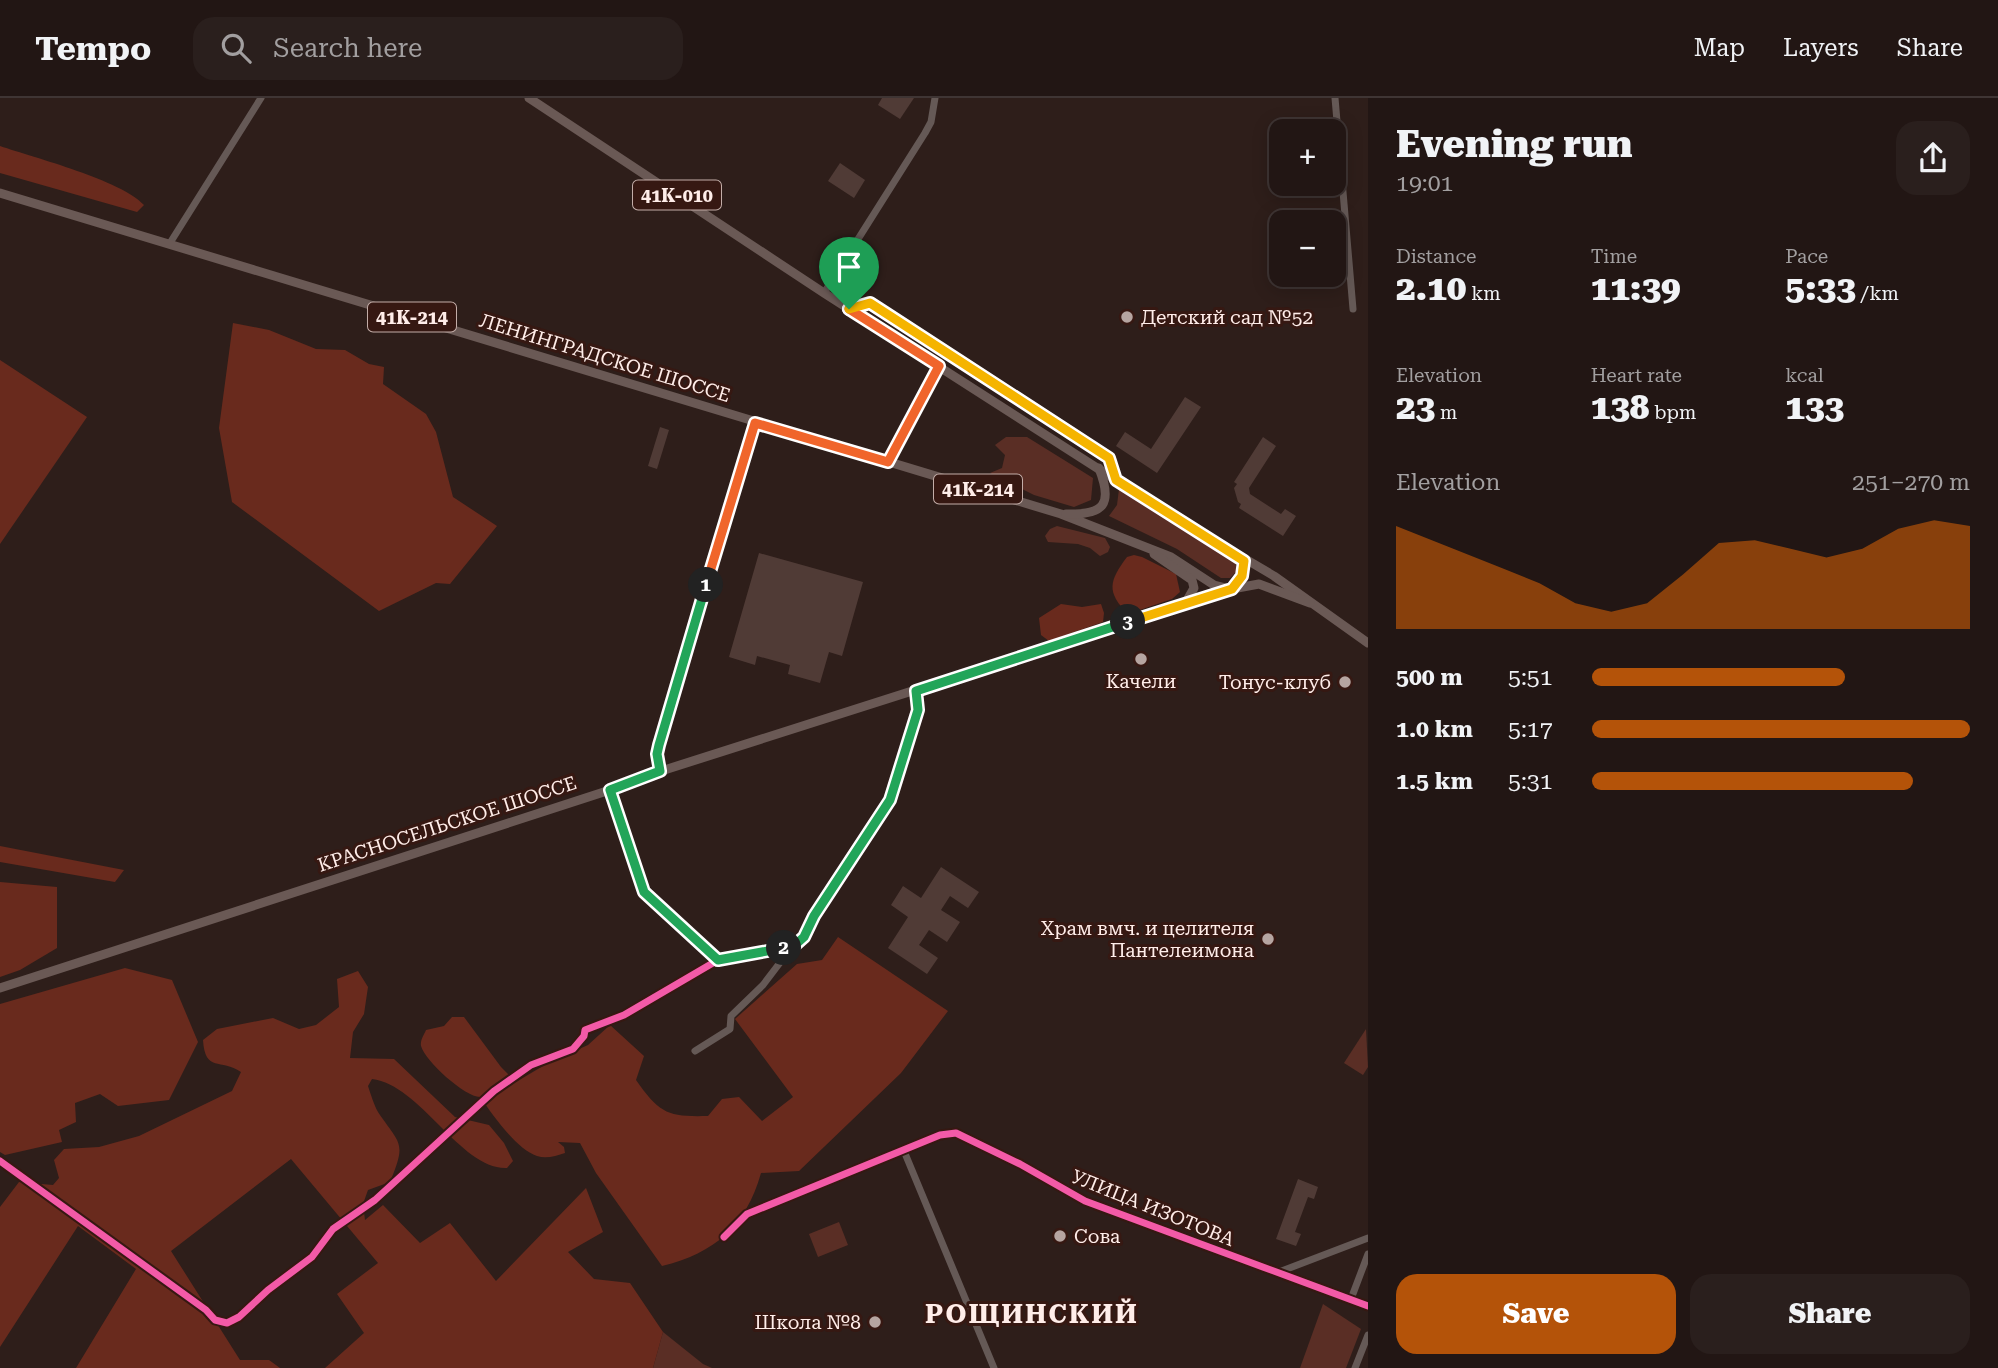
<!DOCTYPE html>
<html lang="en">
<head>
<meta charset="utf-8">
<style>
  body { margin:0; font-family:"Roboto Serif",serif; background:#2a1f1d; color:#f1f3f6; height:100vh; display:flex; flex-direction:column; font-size:26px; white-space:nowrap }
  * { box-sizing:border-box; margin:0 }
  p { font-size:23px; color:#a29fa0 }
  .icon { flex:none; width:38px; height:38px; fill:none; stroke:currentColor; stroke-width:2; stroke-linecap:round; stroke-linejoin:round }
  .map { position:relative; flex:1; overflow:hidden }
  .details { display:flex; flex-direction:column; background:#221614; width:630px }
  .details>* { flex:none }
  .buttons { position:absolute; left:1269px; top:21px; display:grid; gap:14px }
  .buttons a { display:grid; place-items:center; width:77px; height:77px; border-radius:14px; background:#221614; box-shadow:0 4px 18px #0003,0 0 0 2px #3f3534; font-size:35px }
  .pin { position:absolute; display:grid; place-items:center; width:60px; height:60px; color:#fff; margin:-72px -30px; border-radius:50% 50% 50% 0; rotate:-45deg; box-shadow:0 0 7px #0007 }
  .pin .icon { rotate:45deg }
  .km { position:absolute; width:35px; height:35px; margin:-18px; border-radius:50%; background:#222; color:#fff; font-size:19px; line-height:35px; text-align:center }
  .round { display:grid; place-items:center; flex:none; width:74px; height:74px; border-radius:21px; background:#2a1f1d }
  .overview { display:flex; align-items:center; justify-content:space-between; height:119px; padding:0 28px }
  h1 { font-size:38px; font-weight:800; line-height:52px }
  .metrics { display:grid; grid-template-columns:repeat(3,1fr); gap:10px; height:119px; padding:7px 28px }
  .metrics div { display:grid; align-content:center }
  .metrics b { font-size:35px; font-weight:800 }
  .metrics small { font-size:19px; font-weight:400 }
  .metrics p { font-size:19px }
  .chart { height:196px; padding:14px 28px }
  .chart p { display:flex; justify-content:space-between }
  .chart svg { width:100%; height:126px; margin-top:7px; fill:#b45309; opacity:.7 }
  .button { display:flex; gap:14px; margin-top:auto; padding:14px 28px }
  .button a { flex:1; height:80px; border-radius:21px; background:#b45309; color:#fff; font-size:28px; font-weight:800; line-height:80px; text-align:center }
  .button a+a { background:#2a1f1d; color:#f1f3f6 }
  ul { padding:0 28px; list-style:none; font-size:23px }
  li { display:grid; grid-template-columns:112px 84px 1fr; align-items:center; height:52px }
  li i { height:18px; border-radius:9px; background:#b45309 }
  header { display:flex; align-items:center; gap:42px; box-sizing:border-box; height:98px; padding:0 35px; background:#221614; border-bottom:2px solid #3f3534 }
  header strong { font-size:33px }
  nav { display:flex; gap:38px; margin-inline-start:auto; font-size:24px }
  .search { width:490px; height:63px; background:#2a1f1d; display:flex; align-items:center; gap:18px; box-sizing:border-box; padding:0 24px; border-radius:21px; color:#a29fa0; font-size:26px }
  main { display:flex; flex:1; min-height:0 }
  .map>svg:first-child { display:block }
  .green { fill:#5a2e25 }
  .forest { fill:#692a1d }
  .building { fill:#503b36 }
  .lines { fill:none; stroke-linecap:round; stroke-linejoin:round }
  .minor { stroke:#655956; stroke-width:7 }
  .major { stroke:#6a5955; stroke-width:9 }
  .cycleway-casing { stroke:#361812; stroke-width:11 }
  .cycleway { stroke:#f35aa7; stroke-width:7 }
  .split-1-casing { stroke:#fff; stroke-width:14 }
  .split-2-casing { stroke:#fff; stroke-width:14 }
  .split-3-casing { stroke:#fff; stroke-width:14 }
  .split-4-casing { stroke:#fff; stroke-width:14 }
  .split-1 { stroke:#f0652b; stroke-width:9 }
  .split-2 { stroke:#22a559; stroke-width:9 }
  .split-3 { stroke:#22a559; stroke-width:9 }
  .split-4 { stroke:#f5b400; stroke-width:9 }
  .poi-dot { fill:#b6a5a1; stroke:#361812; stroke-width:2.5 }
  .labels { text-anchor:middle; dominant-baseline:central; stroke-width:6; stroke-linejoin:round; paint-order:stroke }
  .shield { fill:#361812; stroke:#c3ada8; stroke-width:2 }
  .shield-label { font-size:18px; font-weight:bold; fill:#ffede9 }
  .poi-label { font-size:19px; fill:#ffede9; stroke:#361812; text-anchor:end }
  .street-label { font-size:19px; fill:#ffede9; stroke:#361812 }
  .district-label { font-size:26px; font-weight:bold; letter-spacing:2px; fill:#ffede9; stroke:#361812 }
</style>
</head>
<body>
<header>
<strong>Tempo</strong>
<div class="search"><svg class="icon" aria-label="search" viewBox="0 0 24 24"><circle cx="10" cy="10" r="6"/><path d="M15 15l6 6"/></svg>Search here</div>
<nav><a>Map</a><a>Layers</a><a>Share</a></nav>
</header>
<main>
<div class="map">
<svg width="1368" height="1270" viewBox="0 0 1368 1270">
  <rect width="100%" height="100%" fill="#2e1e1a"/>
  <g class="green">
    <polygon points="1006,339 1027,339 1093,380 1091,402 1074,409 1034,397 990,375 1002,370 1005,357 995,347"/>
    <polygon points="1119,391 1231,460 1237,468 1237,473 1230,480 1221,480 1177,451 1109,418 1117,407"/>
    <polygon points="1057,428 1105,440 1110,449 1108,454 1100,458 1090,450 1078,446 1048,444 1045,438 1050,431"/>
    <polygon points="1366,931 1368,969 1363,977 1344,965"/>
    <polygon points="839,1124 848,1147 818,1159 809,1136"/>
    <polygon points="1323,1206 1361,1231 1346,1270 1300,1270"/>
    <polygon points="663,1234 703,1266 712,1270 653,1270"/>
  </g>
  <g class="forest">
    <path d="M0,48c35,12 121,34 144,59l-7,7 -137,-39z"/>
    <polygon points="233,225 269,232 316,251 345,252 369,266 384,269 383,286 426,316 436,334 453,399 497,428 450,486 436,485 379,513 232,404 219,330"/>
    <polygon points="0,262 87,319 0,446"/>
    <path d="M1134,457l8,2 34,17 4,18 -8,7 -44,15c-22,-22 -19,-33 -1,-57z"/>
    <polygon points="1061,506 1082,509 1101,506 1104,515 1103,524 1049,543 1041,537 1039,520"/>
    <polygon points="0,748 124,772 115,784 0,764"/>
    <polygon points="0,784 57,789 57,850 20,872 0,879"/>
    <path d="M838,839l110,74 -47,62 -102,98 -38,2c-15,53 -46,80 -99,93l-66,-93 -16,-30 -22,-1 6,5 1,6c-9,3 -19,6 -28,3 -21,-7 -44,-41 -57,-59 -15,0 -55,-36 -59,-51 -1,-6 3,-11 5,-16l18,-4 8,-9h12l37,50 15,15 32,-19 40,-18 22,-20 34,31 -8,24c24,34 32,37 72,36l14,-17 17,-2 23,24 31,-24 -58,-78 62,-55 25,-4z"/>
    <polygon points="125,870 172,882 198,944 169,1002 118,1008 100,996 75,1005 76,1024 59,1032 62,1044 5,1057 0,1054 0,906"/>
    <path d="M358,873l10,16 -4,27 -11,18 -3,26 44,1 61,58 34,8 15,18 9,18 -6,7c-46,2 -86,-83 -135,-89l-4,7c3,9 6,19 10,26 22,33 29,29 12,70l-22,8 -5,14 2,16 18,-15 37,38 30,-20 46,58 90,-93 17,44 -35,20 26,27 36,4 33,49 -10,36h-328l39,-35 -27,-39 41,-31 -87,-104 -120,92 69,109h29l11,8h-204l60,-99 -58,-43 -78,121v-140l19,-25 34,3 6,-7 -5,-18 10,-11 35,-2 40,-11 93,-45 9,-19c-20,-14 -36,1 -38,-32l14,-11 56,-11 26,11 17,-4 23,-18 -2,-28z"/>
  </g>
  <g class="building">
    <polygon points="882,0 914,0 900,21 878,7"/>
    <polygon points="840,65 865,82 854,100 828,83"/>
    <polygon points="1185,299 1201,309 1157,375 1116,348 1125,334 1151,351"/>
    <polygon points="660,329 669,332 657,371 648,368"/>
    <polygon points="1263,339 1276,348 1249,390 1250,396 1281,416 1285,411 1296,418 1283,438 1239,410 1241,406 1238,404 1234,390 1237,386 1234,384"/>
    <polygon points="759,455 863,484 842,558 829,554 820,585 788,576 790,567 757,558 755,567 729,559"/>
    <polygon points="941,769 979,794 968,810 950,798 941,812 960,824 947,844 929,832 919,847 938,860 927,876 888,850 908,819 891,807 903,788 921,800"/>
    <polygon points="1298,1081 1318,1089 1314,1101 1308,1099 1295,1134 1301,1136 1296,1148 1276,1141"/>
  </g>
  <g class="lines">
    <g class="minor">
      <polyline points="1335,0 1353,211"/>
      <polyline points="170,145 261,0"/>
      <polyline points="824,195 925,35 931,24 935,0"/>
      <polyline points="849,211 870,205 1109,360 1116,382"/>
      <polyline points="888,364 939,268"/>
      <polyline points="660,673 657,656 659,647 755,325"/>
      <polyline points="610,692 644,794 718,862 795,847 804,839 814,818 890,702 917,612 916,592"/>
      <polyline points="695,953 730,931 731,918 763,887 782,862 779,852"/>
      <polyline points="904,1053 994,1270"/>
      <polyline points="0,1063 206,1212 215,1222 227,1225 239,1219 268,1192 312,1159 333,1131 375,1102 494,993 531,967 573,951 584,938 585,932 624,917 718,862"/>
      <polyline points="724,1139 747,1116 940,1037 956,1035 1020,1066 1085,1103 1368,1208"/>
      <polyline points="1279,1174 1368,1140"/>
      <polyline points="1351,1201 1368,1156"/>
      <polyline points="1355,1270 1368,1237"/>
    </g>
    <g class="major">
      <polyline points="529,0 824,195 1172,418 1234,455 1245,467 1241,481 1233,490"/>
      <polyline points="0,95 1061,416 1171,459 1214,487 1230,491"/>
      <path d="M1066,416c39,1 47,-10 33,-46"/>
      <polyline points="1154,456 1192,482 1194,490 1185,506"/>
      <polyline points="1242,459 1274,478 1368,545"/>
      <polyline points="0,890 610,692 633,682 1232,491 1259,486 1310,505"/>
    </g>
    <defs>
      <g id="cycleway">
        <polyline points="849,211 870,205 1109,360 1116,382"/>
        <polyline points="660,673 657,656 659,647 755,325"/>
        <polyline points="0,1063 206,1212 215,1222 227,1225 239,1219 268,1192 312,1159 333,1131 375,1102 494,993 531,967 573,951 584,938 585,932 624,917 718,862"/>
        <polyline points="724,1139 747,1116 940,1037 956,1035 1020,1066 1085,1103 1368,1208"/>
      </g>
    </defs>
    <use href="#cycleway" class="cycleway-casing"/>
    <use href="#cycleway" class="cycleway"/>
  </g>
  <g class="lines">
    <defs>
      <polyline id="split-1" points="706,487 755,325 888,364 939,268 849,211"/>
      <polyline id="split-2" points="706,487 659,647 657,656 660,673 610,692 644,794 718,862 784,850"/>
      <polyline id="split-3" points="784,850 795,847 804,839 814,818 890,702 918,612 916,593 1128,524"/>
      <polyline id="split-4" points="849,211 870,205 887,216 1109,360 1116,382 1244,463 1242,478 1232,491 1128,524"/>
    </defs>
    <use href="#split-1" class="split-1-casing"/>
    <use href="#split-2" class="split-2-casing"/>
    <use href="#split-3" class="split-3-casing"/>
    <use href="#split-4" class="split-4-casing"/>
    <use href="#split-1" class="split-1"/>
    <use href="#split-2" class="split-2"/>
    <use href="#split-3" class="split-3"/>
    <use href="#split-4" class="split-4"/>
  </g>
  <g class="poi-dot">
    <circle cx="1127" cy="219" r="7"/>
    <circle cx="1141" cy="561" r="7"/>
    <circle cx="1345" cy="584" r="7"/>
    <circle cx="1268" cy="841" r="7"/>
    <circle cx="1060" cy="1138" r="7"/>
    <circle cx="875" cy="1224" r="7"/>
  </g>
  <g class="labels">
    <g class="shield">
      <rect x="633" y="82.5" width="88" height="29" rx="5"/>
      <rect x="368" y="204.5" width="88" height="29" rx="5"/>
      <rect x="934" y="376.5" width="88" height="29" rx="5"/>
    </g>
    <g class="shield-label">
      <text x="677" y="97">41К-010</text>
      <text x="412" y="219">41К-214</text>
      <text x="978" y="391">41К-214</text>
    </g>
    <g class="poi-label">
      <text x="1141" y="219" text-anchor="start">Детский сад №52</text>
      <text x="1141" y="583" text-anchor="middle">Качели</text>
      <text x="1331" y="584">Тонус-клуб</text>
      <text x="1254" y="830">Храм вмч. и целителя<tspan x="1254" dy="22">Пантелеимона</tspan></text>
      <text x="1074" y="1138" text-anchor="start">Сова</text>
      <text x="861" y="1224">Школа №8</text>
    </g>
    <g class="street-label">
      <text transform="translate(605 260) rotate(17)">ЛЕНИНГРАДСКОЕ ШОССЕ</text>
      <text transform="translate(447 726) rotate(-18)">КРАСНОСЕЛЬСКОЕ ШОССЕ</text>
      <text transform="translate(1153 1110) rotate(22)">УЛИЦА ИЗОТОВА</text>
    </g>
    <g class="district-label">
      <text x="1032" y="1216">РОЩИНСКИЙ</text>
    </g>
  </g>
</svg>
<div class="buttons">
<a>+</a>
<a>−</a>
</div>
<div class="pin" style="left:849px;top:211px;background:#1e9e55"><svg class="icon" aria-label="arrive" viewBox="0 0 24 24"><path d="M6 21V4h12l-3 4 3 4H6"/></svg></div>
<b class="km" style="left:706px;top:487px">1</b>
<b class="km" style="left:784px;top:850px">2</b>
<b class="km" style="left:1128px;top:524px">3</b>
</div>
<section class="details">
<div class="overview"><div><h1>Evening run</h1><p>19:01</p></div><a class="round"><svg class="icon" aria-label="share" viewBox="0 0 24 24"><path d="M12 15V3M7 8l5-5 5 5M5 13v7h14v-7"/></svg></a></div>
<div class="metrics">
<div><p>Distance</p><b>2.10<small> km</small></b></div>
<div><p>Time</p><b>11:39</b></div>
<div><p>Pace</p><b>5:33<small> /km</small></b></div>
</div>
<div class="metrics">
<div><p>Elevation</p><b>23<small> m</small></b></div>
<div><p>Heart rate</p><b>138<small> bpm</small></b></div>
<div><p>kcal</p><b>133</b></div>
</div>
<div class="chart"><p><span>Elevation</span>251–270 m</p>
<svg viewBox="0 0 160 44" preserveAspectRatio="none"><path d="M0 44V8L10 13L20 18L30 23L40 28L50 35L60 38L70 35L80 25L90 14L100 13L110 16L120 19L130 16L140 9L150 6L160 8V44z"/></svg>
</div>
<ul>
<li><b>500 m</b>5:51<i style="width:67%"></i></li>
<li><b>1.0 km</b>5:17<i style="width:100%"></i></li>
<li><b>1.5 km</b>5:31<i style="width:85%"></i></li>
</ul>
<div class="button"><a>Save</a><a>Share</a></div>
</section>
</main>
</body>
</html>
